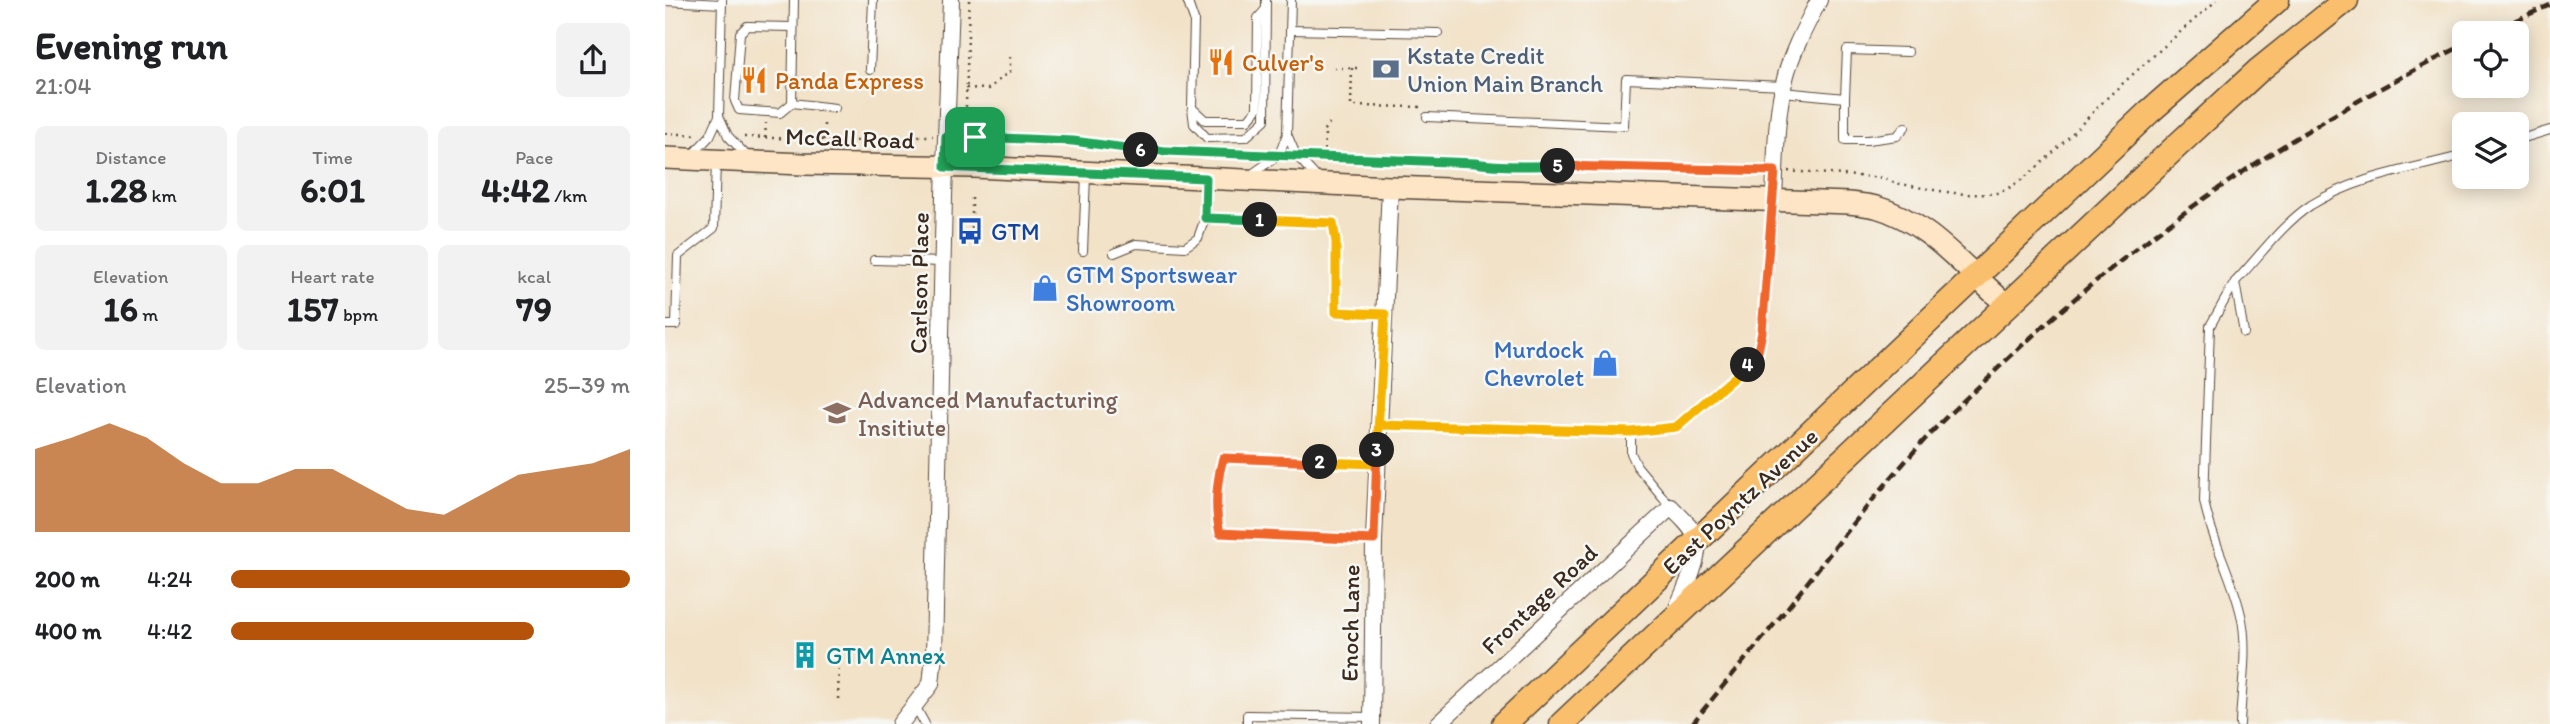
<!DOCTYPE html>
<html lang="en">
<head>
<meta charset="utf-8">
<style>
  body { margin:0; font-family:Itim,sans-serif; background:#f2f2f2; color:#202124; height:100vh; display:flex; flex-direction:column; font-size:26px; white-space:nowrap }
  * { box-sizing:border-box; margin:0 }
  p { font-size:23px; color:#757577 }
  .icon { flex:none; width:38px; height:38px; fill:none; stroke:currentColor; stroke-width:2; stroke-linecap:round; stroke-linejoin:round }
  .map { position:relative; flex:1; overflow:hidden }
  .drawer { display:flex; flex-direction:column; background:#fff; width:665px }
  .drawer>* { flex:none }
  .buttons { position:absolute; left:1787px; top:21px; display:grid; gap:14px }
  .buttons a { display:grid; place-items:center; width:77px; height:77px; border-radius:10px; background:#fff; box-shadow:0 4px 18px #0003; font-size:35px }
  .pin { position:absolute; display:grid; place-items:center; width:60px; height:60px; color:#fff; margin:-30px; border-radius:14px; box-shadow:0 4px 10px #0006 }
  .km { position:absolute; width:35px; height:35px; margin:-18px; border-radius:50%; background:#222; color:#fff; font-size:19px; line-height:35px; text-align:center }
  .round { display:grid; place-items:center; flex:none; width:74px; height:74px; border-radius:10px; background:#f2f2f2 }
  .headline { display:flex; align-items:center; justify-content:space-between; height:119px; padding:0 35px }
  h1 { font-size:38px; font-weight:800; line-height:52px }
  .figures { display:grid; grid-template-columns:repeat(3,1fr); gap:10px; height:119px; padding:7px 35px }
  .figures div { display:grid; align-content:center; border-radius:10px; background:#f2f2f2; text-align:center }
  .figures b { font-size:35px; font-weight:800 }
  .figures small { font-size:19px; font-weight:400 }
  .figures p { font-size:19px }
  .chart { height:196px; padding:14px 35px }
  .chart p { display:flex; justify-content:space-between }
  .chart svg { width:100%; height:126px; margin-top:7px; fill:#b45309; opacity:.7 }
  ul { padding:0 35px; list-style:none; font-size:23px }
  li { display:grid; grid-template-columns:112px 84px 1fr; align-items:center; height:52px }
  li i { height:18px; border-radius:9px; background:#b45309 }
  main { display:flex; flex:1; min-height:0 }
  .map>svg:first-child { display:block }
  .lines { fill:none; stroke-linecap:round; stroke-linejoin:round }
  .service-casing { stroke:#564638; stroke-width:10 }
  .minor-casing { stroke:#564638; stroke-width:18 }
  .secondary-casing { stroke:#564638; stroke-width:24 }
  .trunk-casing { stroke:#564638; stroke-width:27 }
  .path { stroke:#564638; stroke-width:2.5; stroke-dasharray:2 5; stroke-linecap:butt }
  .service { stroke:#fff; stroke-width:8 }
  .minor { stroke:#fff; stroke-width:16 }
  .secondary { stroke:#fde5c5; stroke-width:21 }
  .trunk { stroke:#f9bf6d; stroke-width:24 }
  .rail { stroke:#3b2a1e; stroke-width:4.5; stroke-dasharray:10 5; stroke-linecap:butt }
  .split-1-casing { stroke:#fff; stroke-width:14 }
  .split-2-casing { stroke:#fff; stroke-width:14 }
  .split-3-casing { stroke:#fff; stroke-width:14 }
  .split-4-casing { stroke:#fff; stroke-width:14 }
  .split-5-casing { stroke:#fff; stroke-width:14 }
  .split-6-casing { stroke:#fff; stroke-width:14 }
  .split-7-casing { stroke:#fff; stroke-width:14 }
  .split-1 { stroke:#22a559; stroke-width:9 }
  .split-2 { stroke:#f5b400; stroke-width:9 }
  .split-3 { stroke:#f0652b; stroke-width:9 }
  .split-4 { stroke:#f5b400; stroke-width:9 }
  .split-5 { stroke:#f0652b; stroke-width:9 }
  .split-6 { stroke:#22a559; stroke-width:9 }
  .split-7 { stroke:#22a559; stroke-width:9 }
  .labels { text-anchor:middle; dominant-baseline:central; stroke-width:5; stroke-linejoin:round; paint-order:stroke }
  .service-label { font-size:24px; fill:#4e5e75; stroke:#f6f6f2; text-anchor:start }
  .food-label { font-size:24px; fill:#c56008; stroke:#f6f6f2; text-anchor:start }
  .street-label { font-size:24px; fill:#3b2a1e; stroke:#f6f6f2 }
  .transit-label { font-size:24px; fill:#164399; stroke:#f6f6f2; text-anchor:start }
  .shop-label { font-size:24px; fill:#366cbe; stroke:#f6f6f2; text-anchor:start }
  .education-label { font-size:24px; fill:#785e54; stroke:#f6f6f2; text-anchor:start }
  .culture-label { font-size:24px; fill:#0d838f; stroke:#f6f6f2; text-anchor:start }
</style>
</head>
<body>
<main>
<section class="drawer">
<div class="headline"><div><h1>Evening run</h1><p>21:04</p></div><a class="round"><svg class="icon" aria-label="share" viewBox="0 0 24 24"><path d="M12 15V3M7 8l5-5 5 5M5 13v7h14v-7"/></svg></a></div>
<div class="figures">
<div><p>Distance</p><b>1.28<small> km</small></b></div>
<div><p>Time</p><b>6:01</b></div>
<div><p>Pace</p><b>4:42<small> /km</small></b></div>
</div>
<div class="figures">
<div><p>Elevation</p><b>16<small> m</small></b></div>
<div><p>Heart rate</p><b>157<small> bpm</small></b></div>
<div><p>kcal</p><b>79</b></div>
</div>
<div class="chart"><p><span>Elevation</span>25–39 m</p>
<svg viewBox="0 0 160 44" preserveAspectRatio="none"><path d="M0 44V15L10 11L20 6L30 11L40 20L50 27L60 27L70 22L80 22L90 29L100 36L110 38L120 31L130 24L140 22L150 20L160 15V44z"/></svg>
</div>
<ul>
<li><b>200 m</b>4:24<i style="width:100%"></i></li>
<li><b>400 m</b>4:42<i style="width:76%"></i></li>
</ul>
</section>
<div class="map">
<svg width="1885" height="724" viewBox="0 0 1885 724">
  <rect width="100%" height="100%" fill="#f6f6f2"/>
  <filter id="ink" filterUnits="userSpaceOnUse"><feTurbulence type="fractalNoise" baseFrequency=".0143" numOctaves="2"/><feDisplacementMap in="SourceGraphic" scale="14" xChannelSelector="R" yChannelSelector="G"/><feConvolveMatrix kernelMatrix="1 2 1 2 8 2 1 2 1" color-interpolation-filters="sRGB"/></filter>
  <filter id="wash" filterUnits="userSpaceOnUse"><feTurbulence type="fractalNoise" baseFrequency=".00686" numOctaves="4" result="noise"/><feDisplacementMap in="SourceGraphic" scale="28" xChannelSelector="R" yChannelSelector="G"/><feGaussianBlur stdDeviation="1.57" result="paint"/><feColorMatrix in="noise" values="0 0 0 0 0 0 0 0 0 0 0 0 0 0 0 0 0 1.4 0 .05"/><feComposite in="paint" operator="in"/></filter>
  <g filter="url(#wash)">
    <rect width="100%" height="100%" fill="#f2e2c8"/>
  </g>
  <g filter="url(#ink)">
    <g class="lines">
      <defs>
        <g id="service">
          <polyline points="129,0 127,103 170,108"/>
          <polyline points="522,0 529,20 527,108 529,124 542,138 581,137 600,120 601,0"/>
          <polyline points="0,1 57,4"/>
          <polyline points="625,30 773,33"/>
          <polyline points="205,70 208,0"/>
          <polyline points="1118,92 1180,98 1182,50 1243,52"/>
          <polyline points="1180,98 1180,140 1203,140 1232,136 1240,127"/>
          <polyline points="127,103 115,113 74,110 70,101 75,33 82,26 128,27"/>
          <polyline points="527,108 540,120 583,120 592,109 593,18 600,10"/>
          <polyline points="54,116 63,136 82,156"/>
          <polyline points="762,117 959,126 961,79 1119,86"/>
          <polyline points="622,134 631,155 654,180"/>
          <polyline points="1852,140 1885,130"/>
          <polyline points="27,155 45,136 54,116 57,0"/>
          <polyline points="584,176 614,155 622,134 626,0"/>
          <polyline points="540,218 668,223 671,242 671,312 720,314"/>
          <polyline points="418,251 421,175"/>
          <polyline points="449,253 471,244 520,247 533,238 540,218 541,178"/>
          <polyline points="209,260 278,262"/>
          <path d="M1570,282l-25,44 -6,175c8,41 28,74 37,114 8,34 0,74 -1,109"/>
          <polyline points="0,325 11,325 13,256 49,228 51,161"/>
          <path d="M1579,333l-9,-51c24,-25 47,-58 76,-77 47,-29 101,-36 153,-50"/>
          <polyline points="714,425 966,432 1011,427 1092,356 1097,332 1109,203"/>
          <polyline points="966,432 966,453 972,466 1006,507"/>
          <path d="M709,540l-154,-7c-6,-26 -4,-49 3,-75l153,6"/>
          <polyline points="249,704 260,724"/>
          <polyline points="582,724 582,715 707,717"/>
        </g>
        <g id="minor">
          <path d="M1109,200c2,-41 1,-85 12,-125 7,-26 21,-51 33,-75"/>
          <polyline points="235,724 266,684 269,656 279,196 286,0"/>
          <polyline points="707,724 709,540 725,187"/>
          <path d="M773,724l233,-217c8,9 24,21 26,35 3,18 -14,52 -21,68"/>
        </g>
        <path id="secondary" d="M0,158l138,6 171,3 416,20 459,16c8,1 18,2 27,4 52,14 91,64 131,98"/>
        <g id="trunk">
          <polyline points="839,724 1484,112 1612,0"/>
          <polyline points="897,724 1516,142 1594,70 1681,0"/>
        </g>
      </defs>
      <use href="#service" class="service-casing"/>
      <use href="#minor" class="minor-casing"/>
      <use href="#secondary" class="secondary-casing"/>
      <use href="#trunk" class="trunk-casing"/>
      <g class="path">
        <polyline points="304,0 301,106 310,137"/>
        <polyline points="669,68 692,68"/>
        <polyline points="687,68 686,106 757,107"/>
        <polyline points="301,88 323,89 345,71 345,57"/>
        <polyline points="0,133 31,135"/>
        <polyline points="79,137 227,142 254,136 268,136"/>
        <polyline points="295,137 408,141 500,153 596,154"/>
        <polyline points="100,138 101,123"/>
        <polyline points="159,140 159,119"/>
        <polyline points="648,156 810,163 838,167 852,165 1032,171 1044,169 1095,171"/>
        <polyline points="659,157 660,133 658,131 666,121"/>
        <path d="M1123,171l96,7 11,5c31,5 69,15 101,10 29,-5 89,-74 113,-97 35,-32 71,-64 108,-96"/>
        <polyline points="307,198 307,245"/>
        <polyline points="167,662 174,662 173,701"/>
      </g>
      <use href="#service" class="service"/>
      <use href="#minor" class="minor"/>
      <use href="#secondary" class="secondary"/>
      <use href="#trunk" class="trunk"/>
      <g class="rail">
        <polyline points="1822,33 1885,5"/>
        <path d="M1027,724c32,-40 65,-78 97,-118 46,-59 90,-117 140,-171 19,-21 41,-40 61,-59 138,-135 301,-246 474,-331"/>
      </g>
    </g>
  </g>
  <g class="lines" filter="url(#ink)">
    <defs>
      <polyline id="split-1" points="310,137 281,136 280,167 541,178 540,218 595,220"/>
      <polyline id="split-2" points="595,220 668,223 671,242 671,312 720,314 711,464 655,462"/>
      <path id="split-3" d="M655,462l-97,-4c-7,26 -9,49 -3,75l154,7 3,-90"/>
      <polyline id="split-4" points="712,450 714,425 966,432 1011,427 1083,365"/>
      <polyline id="split-5" points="893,166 1110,171 1097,332 1092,356 1083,365"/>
      <path id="split-6" d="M476,150l334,13c27,5 55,2 83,3"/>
      <polyline id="split-7" points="310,137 408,141 476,150"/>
    </defs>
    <use href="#split-1" class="split-1-casing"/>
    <use href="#split-2" class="split-2-casing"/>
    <use href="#split-3" class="split-3-casing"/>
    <use href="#split-4" class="split-4-casing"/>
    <use href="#split-5" class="split-5-casing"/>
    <use href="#split-6" class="split-6-casing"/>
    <use href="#split-7" class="split-7-casing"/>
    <use href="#split-1" class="split-1"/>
    <use href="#split-2" class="split-2"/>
    <use href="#split-3" class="split-3"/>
    <use href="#split-4" class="split-4"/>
    <use href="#split-5" class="split-5"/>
    <use href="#split-6" class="split-6"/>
    <use href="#split-7" class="split-7"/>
  </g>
  <defs>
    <symbol id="restaurant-bare" viewBox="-9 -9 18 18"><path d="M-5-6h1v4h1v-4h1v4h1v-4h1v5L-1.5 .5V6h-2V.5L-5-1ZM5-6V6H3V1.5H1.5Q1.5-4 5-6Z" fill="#e8710a" stroke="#f6f6f2" stroke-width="2.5" paint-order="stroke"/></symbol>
    <symbol id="bank-bare" viewBox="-9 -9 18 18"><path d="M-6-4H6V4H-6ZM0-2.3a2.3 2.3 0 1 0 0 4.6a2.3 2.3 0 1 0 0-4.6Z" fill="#5c6f8a" stroke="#f6f6f2" stroke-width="2.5" paint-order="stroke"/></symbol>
    <symbol id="bus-bare" viewBox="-9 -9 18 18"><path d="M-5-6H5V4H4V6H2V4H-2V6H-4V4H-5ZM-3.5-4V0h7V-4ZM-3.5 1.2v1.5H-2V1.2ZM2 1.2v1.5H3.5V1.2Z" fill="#1a4fb4" stroke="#f6f6f2" stroke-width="2.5" paint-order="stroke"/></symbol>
    <symbol id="shop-bare" viewBox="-9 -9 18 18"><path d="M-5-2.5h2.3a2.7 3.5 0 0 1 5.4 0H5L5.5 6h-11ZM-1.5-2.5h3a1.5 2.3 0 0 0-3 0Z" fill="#3f7fe0" stroke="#f6f6f2" stroke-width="2.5" paint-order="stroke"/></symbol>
    <symbol id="university-bare" viewBox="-9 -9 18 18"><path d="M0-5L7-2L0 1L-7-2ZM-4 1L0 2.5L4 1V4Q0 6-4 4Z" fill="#8d6e63" stroke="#f6f6f2" stroke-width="2.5" paint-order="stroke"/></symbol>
    <symbol id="building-bare" viewBox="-9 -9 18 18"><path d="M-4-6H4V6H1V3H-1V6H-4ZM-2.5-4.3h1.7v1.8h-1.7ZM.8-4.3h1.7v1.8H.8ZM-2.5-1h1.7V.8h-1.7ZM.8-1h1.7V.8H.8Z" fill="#0f9aa8" stroke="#f6f6f2" stroke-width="2.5" paint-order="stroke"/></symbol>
  </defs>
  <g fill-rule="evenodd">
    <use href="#restaurant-bare" x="537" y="43" width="38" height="38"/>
    <use href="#bank-bare" x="702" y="50" width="38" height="38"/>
    <use href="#restaurant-bare" x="70" y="61" width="38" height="38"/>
    <use href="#bus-bare" x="286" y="212" width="38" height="38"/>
    <use href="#shop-bare" x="361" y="269" width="38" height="38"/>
    <use href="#shop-bare" x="921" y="344" width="38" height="38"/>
    <use href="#university-bare" x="153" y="394" width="38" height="38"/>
    <use href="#building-bare" x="121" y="636" width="38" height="38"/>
  </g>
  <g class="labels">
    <g class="service-label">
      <text x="742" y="55">Kstate Credit<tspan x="742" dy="28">Union Main Branch</tspan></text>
    </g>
    <g class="food-label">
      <text x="577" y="62">Culver's</text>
      <text x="110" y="80">Panda Express</text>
    </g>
    <g class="street-label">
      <text transform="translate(185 138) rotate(2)">McCall Road</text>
      <text transform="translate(254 283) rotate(-89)">Carlson Place</text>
      <text transform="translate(1075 501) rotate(-43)">East Poyntz Avenue</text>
      <text transform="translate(874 599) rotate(-43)">Frontage Road</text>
      <text transform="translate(685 623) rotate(-89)">Enoch Lane</text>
    </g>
    <g class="transit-label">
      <text x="326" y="231">GTM</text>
    </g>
    <g class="shop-label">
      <text x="401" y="274">GTM Sportswear<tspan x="401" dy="28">Showroom</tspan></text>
      <text x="919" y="349" text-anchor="end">Murdock<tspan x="919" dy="28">Chevrolet</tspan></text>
    </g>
    <g class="education-label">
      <text x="193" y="399">Advanced Manufacturing<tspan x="193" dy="28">Insitiute</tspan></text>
    </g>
    <g class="culture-label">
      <text x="161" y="655">GTM Annex</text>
    </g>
  </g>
</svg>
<div class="buttons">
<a><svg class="icon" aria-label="locate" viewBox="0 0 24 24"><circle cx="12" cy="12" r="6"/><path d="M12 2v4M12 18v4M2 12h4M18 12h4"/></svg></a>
<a><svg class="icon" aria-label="layers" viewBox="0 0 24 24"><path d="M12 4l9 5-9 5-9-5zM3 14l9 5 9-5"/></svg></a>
</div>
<div class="pin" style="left:310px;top:137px;background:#1e9e55"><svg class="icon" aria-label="arrive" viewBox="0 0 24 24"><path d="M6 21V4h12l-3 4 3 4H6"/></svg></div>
<b class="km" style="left:595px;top:220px">1</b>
<b class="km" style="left:655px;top:462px">2</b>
<b class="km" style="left:712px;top:450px">3</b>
<b class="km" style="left:1083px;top:365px">4</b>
<b class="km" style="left:893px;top:166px">5</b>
<b class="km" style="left:476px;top:150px">6</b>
</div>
</main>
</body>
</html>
